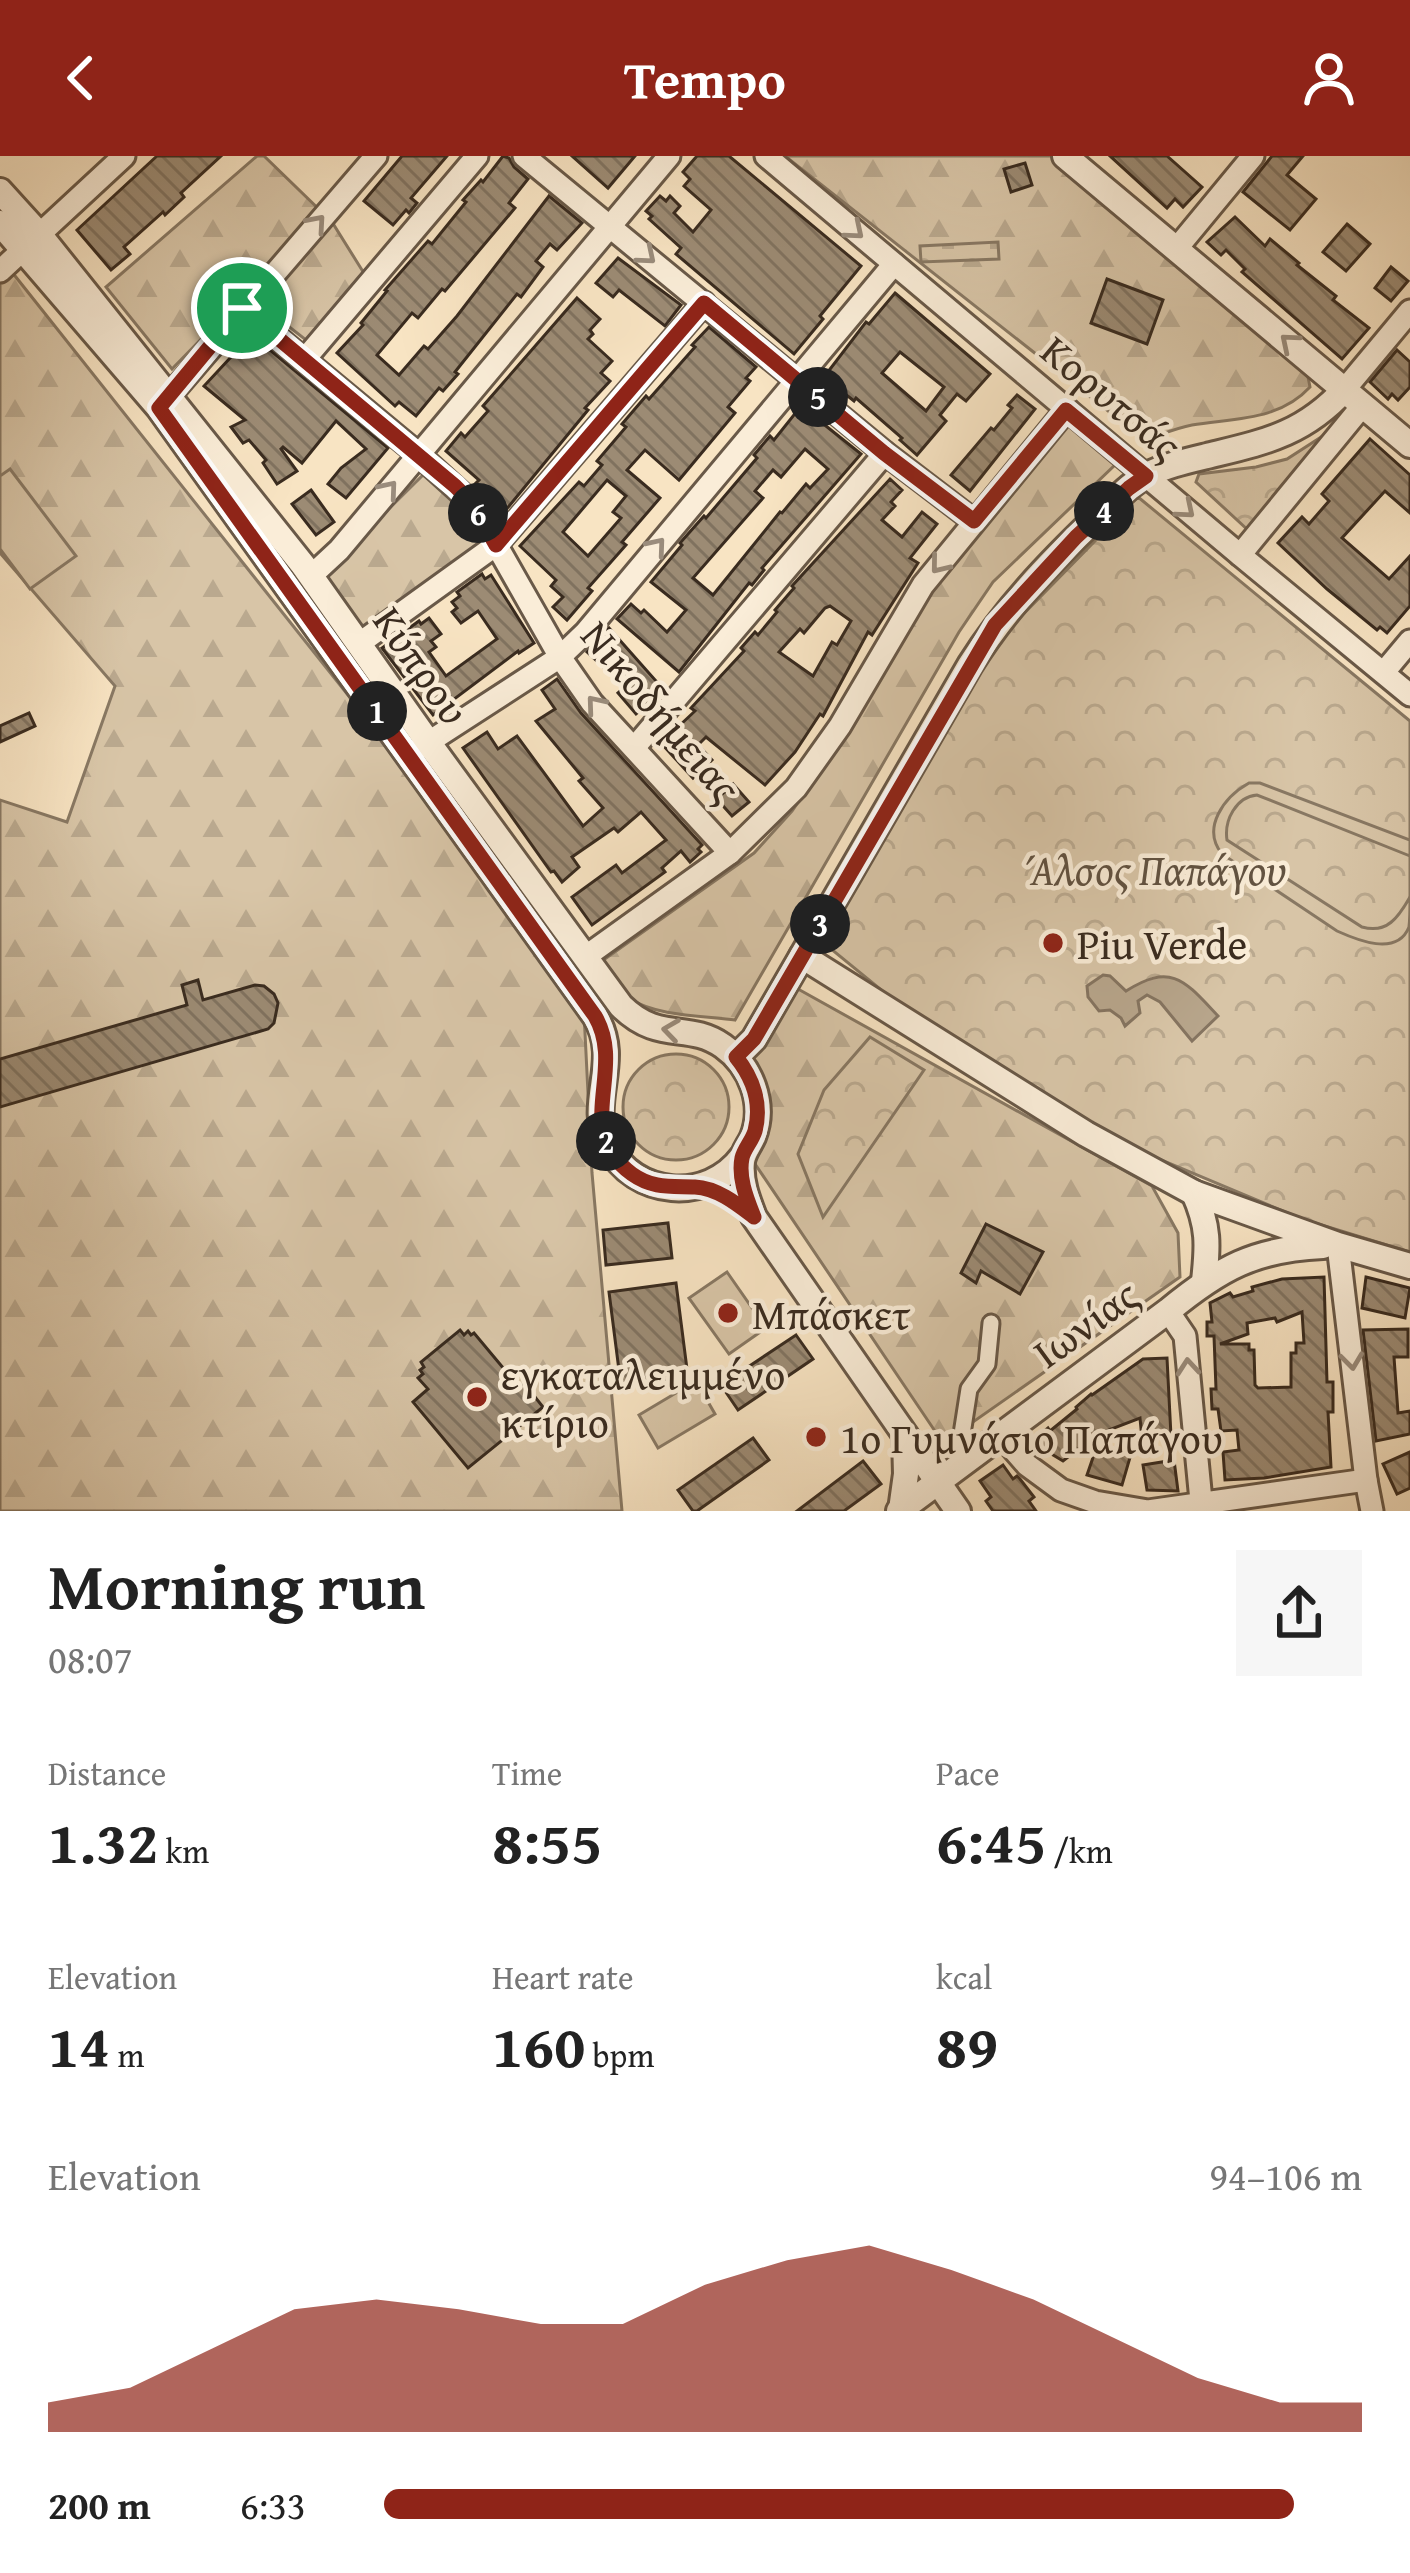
<!DOCTYPE html>
<html lang="en">
<head>
<meta charset="utf-8">
<style>
  body { margin:0; font-family:"Gentium Book Plus",serif; background:#f6f6f6; color:#222; height:100vh; display:flex; flex-direction:column; font-size:45px; white-space:nowrap }
  * { box-sizing:border-box; margin:0 }
  p { font-size:39px; color:#767676 }
  .icon { flex:none; width:66px; height:66px; fill:none; stroke:currentColor; stroke-width:2; stroke-linecap:round; stroke-linejoin:round }
  .map { position:relative; height:1355px; overflow:hidden }
  .details { display:flex; flex-direction:column; background:#fff; flex:1 }
  .details>* { flex:none }
  .pin { position:absolute; display:grid; place-items:center; width:102px; height:102px; color:#fff; margin:-51px; border:6px solid #fff; border-radius:50%; box-shadow:0 3px 12px #0007 }
  .km { position:absolute; width:60px; height:60px; margin:-30px; border-radius:50%; background:#222; color:#fff; font-size:33px; line-height:60px; text-align:center }
  .round { display:grid; place-items:center; flex:none; width:126px; height:126px; border-radius:0px; background:#f6f6f6 }
  .head { display:flex; align-items:center; justify-content:space-between; height:204px; padding:0 48px }
  h1 { font-size:66px; font-weight:600; line-height:90px }
  .stats { display:grid; grid-template-columns:repeat(3,1fr); gap:18px; height:204px; padding:12px 48px }
  .stats div { display:grid; align-content:center }
  .stats b { font-size:60px; font-weight:600 }
  .stats small { font-size:33px; font-weight:400 }
  .stats p { font-size:33px }
  .chart { height:336px; padding:24px 48px }
  .chart p { display:flex; justify-content:space-between }
  .chart svg { width:100%; height:216px; margin-top:12px; fill:#8f2418; opacity:.7 }
  ul { padding:0 48px; list-style:none; font-size:39px }
  li { display:grid; grid-template-columns:192px 144px 1fr; align-items:center; height:90px }
  li i { height:30px; border-radius:15px; background:#8f2418 }
  header { display:flex; justify-content:space-between; align-items:center; height:156px; padding:0 48px; background:#8f2418; color:#fff; font-size:54px; font-weight:600 }
  .map>svg:first-child { display:block }
  .forest { fill:url(#forest-firs); stroke:#887863; stroke-width:3 }
  .cemetery { fill:url(#cemetery-stones); stroke:#887863; stroke-width:3 }
  .park { fill:url(#park-crowns); stroke:#887863; stroke-width:3 }
  .pitch { fill:#d8c5a7; stroke:#887863; stroke-width:3 }
  .water { fill:#b7a58b; stroke:#857460; stroke-width:3 }
  .building { fill:url(#building-back-hatch); stroke:#392b1f; stroke-width:3; fill-rule:evenodd }
  .lines { fill:none; stroke-linecap:round; stroke-linejoin:round }
  .pedestrian-casing { stroke:#695948; stroke-width:21 }
  .minor-casing { stroke:#695948; stroke-width:27 }
  .tertiary-casing { stroke:#695948; stroke-width:30 }
  .pedestrian { stroke:#faedd8; stroke-width:15 }
  .minor { stroke:#faedd8; stroke-width:21 }
  .tertiary { stroke:#faedd8; stroke-width:24 }
  .oneway { stroke:#9a8c7c }
  .route-casing { stroke:#fff; stroke-width:24 }
  .route { stroke:#8f2418; stroke-width:15 }
  .poi-dot { fill:#8f2418; stroke:#faedd8; stroke-width:4.5 }
  .labels { text-anchor:middle; dominant-baseline:central; stroke-width:9; stroke-linejoin:round; paint-order:stroke }
  .street-label { font-size:42px; fill:#392b1f; stroke:#faedd8 }
  .park-label { font-size:42px; font-style:italic; fill:#615241; stroke:#faedd8 }
  .poi-label { font-size:42px; fill:#392b1f; stroke:#faedd8; text-anchor:start }
</style>
</head>
<body>
<header><svg class="icon" aria-label="back" viewBox="0 0 24 24"><path d="M15 5l-7 7 7 7"/></svg>Tempo<svg class="icon" aria-label="person" viewBox="0 0 24 24"><circle cx="12" cy="8" r="4"/><path d="M4 21q1-7 8-7t8 7"/></svg></header>
<div class="map">
<svg width="1410" height="1355" viewBox="0 0 1410 1355">
  <defs>
    <pattern id="forest-firs" width="22" height="20" patternUnits="userSpaceOnUse" patternTransform="scale(3)"><rect width="22" height="20" fill="#d8c5a7"/><path d="M5 1l3.5 6h-7zM16 11l3.5 6h-7z" fill="#baa98f"/></pattern>
    <pattern id="cemetery-stones" width="16" height="16" patternUnits="userSpaceOnUse" patternTransform="scale(3)"><rect width="16" height="16" fill="#d8c5a7"/><path d="M2 7V4a2 2 0 0 1 4 0v3zM10 15v-3a2 2 0 0 1 4 0v3z" fill="#baa98f"/></pattern>
    <pattern id="park-crowns" width="20" height="18" patternUnits="userSpaceOnUse" patternTransform="scale(3)"><rect width="20" height="18" fill="#d8c5a7"/><path d="M2 6a3 3 0 1 1 6 0M12 15a3 3 0 1 1 6 0" fill="none" stroke="#baa98f"/></pattern>
    <pattern id="building-back-hatch" width="6" height="6" patternUnits="userSpaceOnUse" patternTransform="scale(3)"><rect width="6" height="6" fill="#9c8b74"/><path d="M-1 5l2 2M0 0l6 6M5-1l2 2" fill="none" stroke="#80725f"/></pattern>
  </defs>
  <rect width="100%" height="100%" fill="#f8e4c3"/>
  <filter id="stains"><feTurbulence type="fractalNoise" baseFrequency=".00167" numOctaves="4"/><feColorMatrix values="0 0 0 0 .2 0 0 0 0 .09 0 0 0 0 .02 0 0 0 .5 -.17"/></filter>
  <radialGradient id="worn" r=".72"><stop offset=".6" stop-color="#630" stop-opacity="0"/><stop offset="1" stop-color="#630" stop-opacity=".3"/></radialGradient>
  <g class="forest">
    <polygon points="257,0 264,0 332,66 367,122 311,188 246,137 172,213 106,131"/>
    <path d="M785,0h273l249,216 3,15c-31,34 -76,31 -118,38 -16,3 -32,10 -47,15z"/>
    <polygon points="0,101 429,641 584,857 592,1017 622,1355 0,1355 0,644 67,666 115,530 0,397"/>
    <path d="M1071,266l47,40 -125,120 -34,50 -224,388c-28,-4 -81,-4 -104,-21 -12,-9 -20,-25 -29,-38l152,-108 38,-42 58,-83 81,-135 48,-63z"/>
    <polygon points="423,319 464,347 491,386 363,476 322,419"/>
    <polygon points="798,833 1152,1030 1178,1077 1180,1121 943,1287 749,999 762,954 752,898"/>
  </g>
  <polygon class="cemetery" points="998,86 999,103 921,106 920,90"/>
  <g class="park">
    <polygon points="1332,274 1279,333 1249,375 1196,326 1199,318 1256,311 1287,303"/>
    <polygon points="1138,341 1410,565 1410,1096 1302,1063 1123,988 934,877 820,784 993,489"/>
    <polygon points="870,881 924,914 823,1061 798,998 824,934"/>
    <circle cx="676" cy="951" r="53"/>
  </g>
  <g class="pitch">
    <polygon points="10,313 76,400 30,433 0,393 0,320"/>
    <path d="M1249,627h11l150,57v16l-153,-61c-21,2 -33,25 -30,45l135,87c25,7 36,-9 48,-30 0,9 0,22 -1,30 -12,30 -52,13 -72,4l-115,-77c-21,-26 2,-57 27,-71z"/>
    <polygon points="727,1116 766,1172 729,1198 689,1142"/>
    <polygon points="696,1225 715,1258 658,1292 639,1259"/>
  </g>
  <path class="water" d="M1103,819l7,1 16,15c46,-29 59,-10 92,25l-26,25 -32,-39 -13,-7 -9,6 2,12 -15,13 -4,-8 -11,-8 -11,1 -11,-14 -1,-11z"/>
  <g class="building">
    <polygon points="157,0 221,0 181,37 184,41 165,59 163,56 124,91 130,98 111,114 77,74"/>
    <polygon points="402,0 447,0 411,42 417,47 409,57 406,54 393,69 364,45"/>
    <polygon points="503,0 509,2 514,11 528,23 509,47 515,52 445,135 442,133 418,162 412,157 377,199 399,219 424,190 428,193 457,160 549,40 582,67 557,94 550,88 536,105 543,111 521,141 517,138 455,216 458,218 443,235 439,232 416,260 399,246 395,250 337,197 363,169 361,167 387,135 385,134 428,85 432,88 466,46 463,44 481,24 483,26"/>
    <polygon points="572,0 635,0 608,32"/>
    <polygon points="697,0 729,0 861,110 820,160 823,163 794,198 676,98 681,92 649,63 652,60 646,55 660,40 666,45 670,40 680,50 674,57 693,76 711,54 684,30 690,23 683,16"/>
    <polygon points="1110,0 1167,0 1202,31 1183,51 1175,43 1167,52"/>
    <polygon points="1272,0 1303,0 1287,19 1316,43 1290,74 1243,36"/>
    <polygon points="1025,7 1032,29 1011,36 1004,13"/>
    <polygon points="1235,61 1265,90 1270,83 1299,107 1297,109 1336,140 1333,144 1369,172 1342,203 1242,116 1245,113 1226,94 1221,99 1207,86"/>
    <polygon points="1347,68 1370,88 1346,115 1323,96"/>
    <polygon points="618,102 681,149 665,170 619,134 613,141 596,127"/>
    <polygon points="1391,111 1408,125 1391,145 1375,132"/>
    <polygon points="1107,123 1163,144 1147,188 1091,167"/>
    <path d="M895,137l95,81 -24,27 -9,-7 -17,21 6,6 -29,34 -17,-15 2,-2 -46,-40 -2,3 -30,-24 42,-55 3,2zM900,196l44,35 -18,24 -44,-38z"/>
    <polygon points="577,142 600,163 590,174 593,178 588,183 612,205 601,217 610,225 585,252 588,254 500,361 495,356 489,341 475,328 479,324 446,295 461,277 465,281 488,255 483,250"/>
    <path d="M709,171l47,40 -10,11 4,3 -22,26 7,6 -56,67 -34,-30 -18,20 33,28 -38,44 4,3 -38,43 4,3 -25,29 -14,-13 10,-10 -12,-11 5,-6 -36,-34 59,-64 5,4 18,-21 -5,-4 29,-34 -4,-3 24,-28 3,3 46,-52 -3,-2zM607,324l19,16 -13,16 8,6 -33,38 -25,-24z"/>
    <polygon points="247,175 388,292 346,342 328,328 341,312 366,293 336,265 302,307 283,291 281,293 297,315 277,328 263,307 266,304 249,284 243,287 231,271 245,264 204,230 244,187 240,183"/>
    <polygon points="1397,194 1410,206 1410,231 1398,244 1392,238 1388,243 1370,226"/>
    <polygon points="1017,239 1035,253 970,335 951,319 991,272 994,274 1012,252 1008,249"/>
    <path d="M801,250l60,48 -99,114 2,2 -12,15 -3,-2 -70,89 -62,-53 14,-15 10,9 3,-3 23,22 19,-22 -35,-28 31,-37 -2,-2 24,-27 2,2 51,-60 -3,-3 16,-19 4,4zM805,293l23,20 -18,19 -4,-4 -24,29 -2,-1 -67,83 -20,-17 70,-80 -8,-7 18,-21 8,7z"/>
    <polygon points="1370,283 1410,319 1410,357 1385,335 1342,382 1389,423 1410,400 1410,450 1387,477 1380,471 1377,474 1327,433 1278,387 1302,361 1309,368 1329,345 1322,338"/>
    <path d="M890,323l12,11 -11,12 4,4 -13,14 20,17 20,-25 15,12 -27,34 8,5 -46,72 -4,-3 -45,84 -3,-2 -25,38 -30,33 -59,-48 -8,8 14,15 -19,18 -32,-35 34,-32 -4,-3 53,-57 -3,-3 14,-16 3,3 19,-23 -2,-2 19,-22 -2,-2zM830,450l21,15 -14,24 -5,-3 -19,34 -34,-24 21,-23 4,4 21,-25z"/>
    <polygon points="311,334 334,366 316,379 292,348"/>
    <polygon points="482,418 485,423 491,419 534,487 519,497 518,495 433,559 382,492 419,465 421,468 429,462 441,478 431,485 436,491 429,496 446,520 497,483 478,455 461,467 452,456 457,452 452,446 460,440 457,436"/>
    <polygon points="609,472 664,534 636,558 618,537 625,531 587,496"/>
    <polygon points="557,523 581,557 702,689 698,693 701,696 690,706 681,695 662,712 665,716 592,769 572,741 616,709 622,717 666,684 641,656 618,676 614,672 572,701 579,711 562,726 554,715 551,716 463,592 487,576 498,593 517,580 583,670 603,652 579,625 583,622 536,565 555,553 542,534"/>
    <polygon points="29,557 35,570 0,586 0,570"/>
    <polygon points="733,628 749,646 732,660 717,643"/>
    <polygon points="198,824 203,844 255,829 264,830 274,838 278,847 274,867 268,873 0,951 0,903 187,849 182,829"/>
    <polygon points="668,1067 672,1102 606,1109 603,1074"/>
    <polygon points="986,1068 1043,1096 1020,1138 981,1115 976,1127 961,1117"/>
    <path d="M1324,1121l3,105h6v30h-5l3,55 -67,11 -39,2 -2,-28 16,-2 -2,-20 -16,1 -3,-22h-6l-1,-20h5l-2,-53h-7v-14h5l-2,-19 20,-10 3,4 20,-6 -1,-4 30,-8zM1302,1156l2,31h-8v10h-5v34l-33,1 -3,-3 -1,-35h-5v-6h-29l28,-10 -1,-11 28,-5 2,4z"/>
    <polygon points="1366,1121 1410,1132 1405,1162 1362,1152"/>
    <polygon points="676,1127 688,1221 621,1230 609,1136"/>
    <polygon points="1408,1173 1408,1201 1394,1201 1398,1257 1410,1255 1410,1278 1376,1285 1363,1174"/>
    <polygon points="460,1174 464,1179 468,1175 471,1179 474,1177 519,1231 524,1227 543,1251 468,1312 413,1246 428,1233 418,1222 423,1218 420,1214 424,1211 421,1206"/>
    <polygon points="796,1179 813,1203 738,1254 721,1229"/>
    <polygon points="1167,1202 1171,1280 1142,1283 1140,1262 1085,1283 1090,1284 1063,1305 1045,1294 1036,1282 1048,1272 1050,1275 1077,1253 1076,1251 1091,1238 1092,1239 1143,1203"/>
    <polygon points="753,1282 769,1304 697,1355 693,1355 678,1334"/>
    <polygon points="1098,1287 1131,1298 1122,1329 1087,1319"/>
    <polygon points="1410,1296 1410,1332 1397,1338 1383,1308"/>
    <polygon points="1174,1304 1178,1335 1147,1334 1143,1309"/>
    <polygon points="863,1305 881,1328 844,1355 797,1355"/>
    <polygon points="1003,1309 1013,1323 1017,1320 1020,1323 1034,1341 1029,1345 1036,1355 993,1355 986,1345 991,1341 980,1325"/>
  </g>
  <g class="lines">
    <defs>
      <polyline id="pedestrian" points="964,1304 962,1278 969,1233 987,1208 991,1167"/>
      <g id="minor">
        <polyline points="524,0 885,297 974,365"/>
        <polyline points="766,0 1240,399 1410,539"/>
        <polyline points="1177,92 1253,0"/>
        <polyline points="0,115 124,0"/>
        <polyline points="242,152 418,298 473,348 560,501 592,547 730,697"/>
        <polyline points="304,204 477,0"/>
        <polyline points="1345,233 1410,155"/>
        <polyline points="159,252 376,0"/>
        <polyline points="1240,399 1363,249"/>
        <polyline points="311,420 339,394 669,0"/>
        <polyline points="360,487 496,389 704,147"/>
        <polyline points="1384,516 1410,485"/>
        <polyline points="634,592 885,297"/>
        <polyline points="415,595 560,501 586,476 894,108"/>
        <polyline points="585,801 730,697 796,632 840,570 923,429 1067,253"/>
        <polyline points="1338,1089 1366,1324 1372,1355"/>
        <polyline points="1168,1155 1185,1180 1202,1355"/>
        <polyline points="1000,1278 1027,1309 1061,1334 1095,1346 1148,1355 1366,1324"/>
      </g>
      <g id="tertiary">
        <polyline points="1065,0 1410,289"/>
        <path d="M0,35l39,43 264,331 125,177 193,264c39,38 66,15 102,40 28,20 43,58 30,91 -4,9 -10,15 -11,25 -2,19 5,37 12,55l204,294"/>
        <path d="M0,67l159,185 436,608c28,45 -9,85 13,129 26,53 100,58 134,12"/>
        <polyline points="802,800 1086,978 1194,1037 1338,1089 1410,1110"/>
        <path d="M736,901l18,-18 216,-374c35,-56 79,-102 126,-147 16,-14 31,-32 49,-42 19,-10 41,-15 62,-20 57,-14 96,-21 138,-67"/>
        <path d="M1194,1037c15,33 14,53 10,88"/>
        <polyline points="901,1354 906,1318 905,1281"/>
        <path d="M899,1355l269,-200c52,-43 87,-62 155,-65"/>
      </g>
    </defs>
    <use href="#pedestrian" class="pedestrian-casing"/>
    <use href="#minor" class="minor-casing"/>
    <use href="#tertiary" class="tertiary-casing"/>
    <use href="#pedestrian" class="pedestrian"/>
    <use href="#minor" class="minor"/>
    <use href="#tertiary" class="tertiary"/>
  </g>
  <defs><path id="oneway-chevron" d="M-2-3.5L2.5 0L-2 3.5" fill="none" stroke-width="1.6" stroke-linecap="round" stroke-linejoin="round" transform="scale(3)"/></defs>
  <g class="oneway">
    <use href="#oneway-chevron" transform="translate(317 67) rotate(-49)"/>
    <use href="#oneway-chevron" transform="translate(855 75) rotate(40)"/>
    <use href="#oneway-chevron" transform="translate(647 100) rotate(40)"/>
    <use href="#oneway-chevron" transform="translate(1289 186) rotate(-140)"/>
    <use href="#oneway-chevron" transform="translate(389 333) rotate(-50)"/>
    <use href="#oneway-chevron" transform="translate(1186 354) rotate(40)"/>
    <use href="#oneway-chevron" transform="translate(657 390) rotate(-50)"/>
    <use href="#oneway-chevron" transform="translate(939 409) rotate(129)"/>
    <use href="#oneway-chevron" transform="translate(595 548) rotate(-130)"/>
    <use href="#oneway-chevron" transform="translate(671 874) rotate(-172)"/>
    <use href="#oneway-chevron" transform="translate(1352 1205) rotate(83)"/>
    <use href="#oneway-chevron" transform="translate(1188 1211) rotate(-95)"/>
  </g>
  <g class="lines">
    <defs>
      <path id="route" d="M704,147l180,150 90,68 92,-111 80,66 -17,12 -53,49 -81,88 -241,414 -18,18c17,21 26,47 19,74 -3,10 -11,18 -13,27 -4,20 5,41 12,59 -17,-13 -37,-29 -59,-30 -24,-1 -42,2 -63,-13 -61,-45 -5,-103 -37,-158l-436,-608 83,-100 213,178 18,18 23,41z"/>
    </defs>
    <use href="#route" class="route-casing"/>
    <use href="#route" class="route"/>
  </g>
  <g class="poi-dot">
    <circle cx="1053" cy="787" r="12"/>
    <circle cx="728" cy="1157" r="12"/>
    <circle cx="477" cy="1241" r="12"/>
    <circle cx="816" cy="1281" r="12"/>
  </g>
  <g class="labels">
    <g class="street-label">
      <text transform="translate(1112 241) rotate(40)">Κορυτσάς</text>
      <text transform="translate(422 509) rotate(55)">Κύπρου</text>
      <text transform="translate(662 555) rotate(50)">Νικοδήμειας</text>
      <text transform="translate(1085 1167) rotate(-36)">Ιωνίας</text>
    </g>
    <g class="park-label">
      <text x="1156" y="713">Άλσος Παπάγου</text>
    </g>
    <g class="poi-label">
      <text x="1077" y="787">Piu Verde</text>
      <text x="752" y="1157">Μπάσκετ</text>
      <text x="501" y="1217">εγκαταλειμμένο<tspan x="501" dy="48">κτίριο</tspan></text>
      <text x="840" y="1281">1ο Γυμνάσιο Παπάγου</text>
    </g>
  </g>
  <rect width="100%" height="100%" filter="url(#stains)"/>
  <rect width="100%" height="100%" fill="url(#worn)"/>
</svg>
<div class="pin" style="left:242px;top:152px;background:#1e9e55"><svg class="icon" aria-label="arrive" viewBox="0 0 24 24"><path d="M6 21V4h12l-3 4 3 4H6"/></svg></div>
<b class="km" style="left:377px;top:555px">1</b>
<b class="km" style="left:606px;top:985px">2</b>
<b class="km" style="left:820px;top:768px">3</b>
<b class="km" style="left:1104px;top:355px">4</b>
<b class="km" style="left:818px;top:241px">5</b>
<b class="km" style="left:478px;top:357px">6</b>
</div>
<section class="details">
<div class="head"><div><h1>Morning run</h1><p>08:07</p></div><a class="round"><svg class="icon" aria-label="share" viewBox="0 0 24 24"><path d="M12 15V3M7 8l5-5 5 5M5 13v7h14v-7"/></svg></a></div>
<div class="stats">
<div><p>Distance</p><b>1.32<small> km</small></b></div>
<div><p>Time</p><b>8:55</b></div>
<div><p>Pace</p><b>6:45<small> /km</small></b></div>
</div>
<div class="stats">
<div><p>Elevation</p><b>14<small> m</small></b></div>
<div><p>Heart rate</p><b>160<small> bpm</small></b></div>
<div><p>kcal</p><b>89</b></div>
</div>
<div class="chart"><p><span>Elevation</span>94–106 m</p>
<svg viewBox="0 0 160 44" preserveAspectRatio="none"><path d="M0 44V38L10 35L20 27L30 19L40 17L50 19L60 22L70 22L80 14L90 9L100 6L110 11L120 17L130 25L140 33L150 38L160 38V44z"/></svg>
</div>
<ul>
<li><b>200 m</b>6:33<i style="width:93%"></i></li>
</ul>
</section>
</body>
</html>
